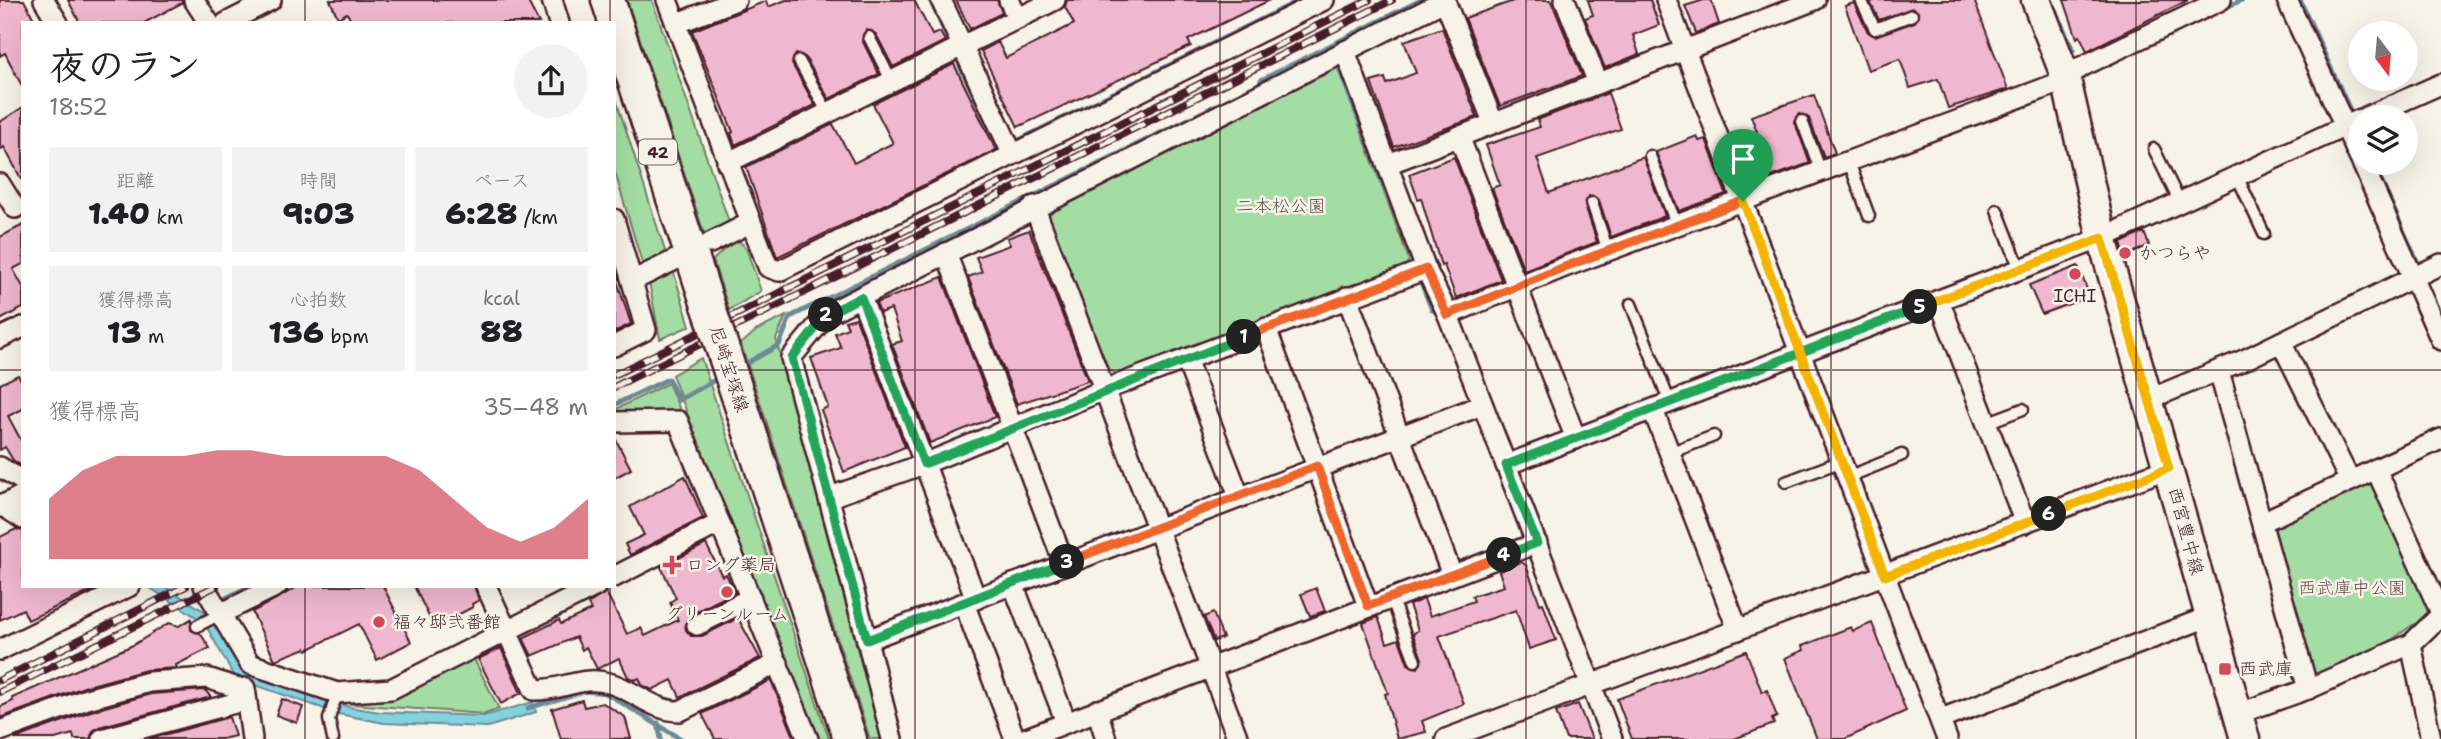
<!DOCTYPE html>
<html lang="ja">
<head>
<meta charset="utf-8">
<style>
  body { margin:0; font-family:"Shantell Sans","Klee One",sans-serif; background:#f2f2f2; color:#202124; height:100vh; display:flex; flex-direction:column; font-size:26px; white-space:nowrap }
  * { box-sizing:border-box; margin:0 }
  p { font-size:23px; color:#757577 }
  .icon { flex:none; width:38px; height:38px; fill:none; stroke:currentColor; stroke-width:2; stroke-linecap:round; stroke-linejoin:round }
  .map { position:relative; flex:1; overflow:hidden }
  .drawer { position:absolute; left:21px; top:21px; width:595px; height:567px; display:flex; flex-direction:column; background:#fff; border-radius:0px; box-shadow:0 7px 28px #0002 }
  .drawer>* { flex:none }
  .needle { width:46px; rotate:164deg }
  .controls { position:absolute; left:2348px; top:21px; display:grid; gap:14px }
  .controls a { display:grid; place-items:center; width:70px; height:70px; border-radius:50%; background:#fff; box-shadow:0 7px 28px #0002; font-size:35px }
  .pin { position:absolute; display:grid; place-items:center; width:60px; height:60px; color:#fff; margin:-72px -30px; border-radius:50% 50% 50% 0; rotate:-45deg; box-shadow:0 0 7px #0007 }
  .pin .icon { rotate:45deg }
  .km { position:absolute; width:35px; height:35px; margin:-18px; border-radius:50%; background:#222; color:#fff; font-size:19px; line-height:35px; text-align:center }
  .round { display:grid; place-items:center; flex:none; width:74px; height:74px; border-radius:37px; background:#f2f2f2 }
  .overview { display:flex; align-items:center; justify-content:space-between; height:119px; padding:0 28px }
  h1 { font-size:38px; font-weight:800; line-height:52px }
  .stats { display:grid; grid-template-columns:repeat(3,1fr); gap:10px; height:119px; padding:7px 28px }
  .stats div { display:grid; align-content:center; border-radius:0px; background:#f2f2f2; text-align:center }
  .stats b { font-size:30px; font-weight:800 }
  .stats small { font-size:19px; font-weight:400 }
  .stats p { font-size:19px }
  .chart { height:196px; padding:14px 28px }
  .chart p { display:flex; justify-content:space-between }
  .chart svg { width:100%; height:126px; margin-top:7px; fill:#d1495b; opacity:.7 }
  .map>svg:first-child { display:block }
  .green { fill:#a3dda3; stroke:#767e67; stroke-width:2 }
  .water { fill:#83d3df; stroke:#6c8b97; stroke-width:2 }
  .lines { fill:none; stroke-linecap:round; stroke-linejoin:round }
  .stream { stroke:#6c8b97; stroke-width:5 }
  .building { fill:#f0b8ce; stroke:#4a1f2b; stroke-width:2 }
  .service-casing { stroke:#4a1f2b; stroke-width:15 }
  .minor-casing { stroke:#4a1f2b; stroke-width:24 }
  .secondary-casing { stroke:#4a1f2b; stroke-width:33 }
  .primary-casing { stroke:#4a1f2b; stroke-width:37 }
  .service { stroke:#f7f3e8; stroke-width:10 }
  .minor { stroke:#f7f3e8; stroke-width:19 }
  .secondary { stroke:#f7f3e8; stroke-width:28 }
  .primary { stroke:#f7f3e8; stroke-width:32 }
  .rail-casing { stroke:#4a1f2b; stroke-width:8 }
  .rail { stroke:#f7f3e8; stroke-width:5; stroke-dasharray:16; stroke-linecap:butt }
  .primary-bridge-casing { stroke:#4a1f2b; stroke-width:37; stroke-linecap:butt }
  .primary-bridge { stroke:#f7f3e8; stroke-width:32 }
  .split-1-casing { stroke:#fff; stroke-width:14 }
  .split-2-casing { stroke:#fff; stroke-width:14 }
  .split-3-casing { stroke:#fff; stroke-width:14 }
  .split-4-casing { stroke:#fff; stroke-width:14 }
  .split-5-casing { stroke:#fff; stroke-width:14 }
  .split-6-casing { stroke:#fff; stroke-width:14 }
  .split-7-casing { stroke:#fff; stroke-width:14 }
  .split-1 { stroke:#f0652b; stroke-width:9 }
  .split-2 { stroke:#22a559; stroke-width:9 }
  .split-3 { stroke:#22a559; stroke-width:9 }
  .split-4 { stroke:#f0652b; stroke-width:9 }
  .split-5 { stroke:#22a559; stroke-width:9 }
  .split-6 { stroke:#f5b400; stroke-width:9 }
  .split-7 { stroke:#f5b400; stroke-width:9 }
  .grid { fill:none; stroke:#4a1f2b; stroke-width:2; stroke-opacity:0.55 }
  .poi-dot { fill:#d1495b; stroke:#f7f3e8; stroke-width:2.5 }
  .labels { text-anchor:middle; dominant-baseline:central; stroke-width:5; stroke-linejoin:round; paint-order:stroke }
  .shield { fill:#f7f3e8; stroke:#7e5f64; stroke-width:2 }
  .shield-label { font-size:16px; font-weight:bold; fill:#4a1f2b }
  .park-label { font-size:18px; fill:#604e49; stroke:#f7f3e8 }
  .poi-label { font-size:18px; fill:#4a1f2b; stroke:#f7f3e8; text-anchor:start }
  .street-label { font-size:18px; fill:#4a1f2b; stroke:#f7f3e8 }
</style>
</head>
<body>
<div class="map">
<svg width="2441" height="739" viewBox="0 0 2441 739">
  <rect width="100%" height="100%" fill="#f7f3e8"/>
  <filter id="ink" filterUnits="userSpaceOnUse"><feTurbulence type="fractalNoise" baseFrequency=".0143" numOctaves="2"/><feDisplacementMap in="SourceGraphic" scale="14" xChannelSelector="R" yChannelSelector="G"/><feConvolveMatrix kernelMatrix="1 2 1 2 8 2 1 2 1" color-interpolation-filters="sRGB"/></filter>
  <g filter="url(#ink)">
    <g class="green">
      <polygon points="627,0 652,0 729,222 705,236"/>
      <polygon points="1338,68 1409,260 1405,267 1118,375 1107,368 1048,217 1054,206"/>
      <polygon points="614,93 667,257 648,266 642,263 614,169"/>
      <polygon points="736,238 746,248 761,291 729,310 713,260"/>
      <polygon points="673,270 690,326 660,339 649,282"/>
      <polygon points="786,316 776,339 881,739 870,739 741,344 757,330"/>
      <polygon points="701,358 829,739 817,739 672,375"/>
      <polygon points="668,383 681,412 614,413 614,410"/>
      <polygon points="2368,482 2374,484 2434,608 2429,619 2411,626 2379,649 2316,675 2309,672 2272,526"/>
      <polygon points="473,657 499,709 485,714 350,704 349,699"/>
    </g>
    <polygon class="water" points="147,586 164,586 215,618 243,669 349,707 380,712 484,716 533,702 536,712 488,727 384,723 339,714 235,678 204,622"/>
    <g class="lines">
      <g class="stream">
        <polyline points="930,0 949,42"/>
        <polyline points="2051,0 2073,50"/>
        <polyline points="2300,0 2350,110"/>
        <polyline points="2222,9 2242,0"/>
        <polyline points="959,64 999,150"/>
        <polyline points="1339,68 1403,235"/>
        <polyline points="1261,80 1421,0"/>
        <polyline points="2360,133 2361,135"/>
        <polyline points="1019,140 1300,0"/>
        <polyline points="2373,163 2418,263"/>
        <polyline points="1421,282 1432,310 1435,311"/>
        <polyline points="740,367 779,345 790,317 1265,81"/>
        <polyline points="614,405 668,379 679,400 722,376"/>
        <polyline points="224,599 250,586"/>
        <polyline points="528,708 585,691 606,693 681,739"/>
        <polyline points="658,723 661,739"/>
      </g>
    </g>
    <g class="building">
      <polygon points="0,0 24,0 36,23 23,23 23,88 5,53 0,56"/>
      <polygon points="68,0 182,0 182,3 144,23 80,23"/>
      <polygon points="330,0 527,0 539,23 352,23 347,13 338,18"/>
      <polygon points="786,0 914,0 932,35 940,32 945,41 893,67 876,34 866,30 862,40 879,74 829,99 805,57 796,54 792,64 815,105 735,145 731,133 733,132 692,31 766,1 768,7"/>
      <polygon points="956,0 997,0 1002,13 970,29"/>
      <polygon points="1067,0 1270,0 1188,40 1191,46 1018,127 981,51 998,42 1006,58 1074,24 1065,7"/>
      <polygon points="1516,0 1551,0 1582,76 1500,106 1465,18"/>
      <polygon points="1588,0 1650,0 1659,25 1633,35 1639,54 1605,68 1585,18 1593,15"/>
      <polygon points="1704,0 1711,0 1719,24 1696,33 1685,6"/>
      <polygon points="1877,0 1974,0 2008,89 1948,108 1938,79 1910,88 1900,59 1868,70 1845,6 1854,3 1868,32 1875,36 1915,22 1919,16 1913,8 1879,20 1870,2"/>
      <polygon points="2064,0 2188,0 2087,51 2080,36 2077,38"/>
      <polygon points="1442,28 1477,117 1394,147 1371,82 1385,78 1387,84 1416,73 1404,41"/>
      <polygon points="954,64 996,150 777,257 746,167 833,124 854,163 893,143 873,104"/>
      <polygon points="1608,93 1621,129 1537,158 1549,193 1643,157 1665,216 1611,237 1599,200 1589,196 1585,205 1597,242 1524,270 1492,188 1500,185 1486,145 1540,127 1537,120"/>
      <polygon points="1814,95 1835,153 1824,157 1809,118 1799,114 1795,123 1810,163 1749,185 1733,141 1757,132 1751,116"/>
      <polygon points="23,107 23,182 4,147 0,150 0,122"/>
      <polygon points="1697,136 1699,141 1706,139 1726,194 1679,211 1656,152"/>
      <polygon points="1454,157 1501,280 1456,298 1444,265 1441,266 1421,198 1418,199 1409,174"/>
      <polygon points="23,225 23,264 13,269 23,287 23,308 0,320 0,237"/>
      <polygon points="1029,230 1088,381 1017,404 968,277 982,272 976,257 1010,245 1007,238"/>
      <polygon points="2144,232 2149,245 2125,257 2121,243"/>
      <polygon points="2078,266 2087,289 2081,293 2083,299 2042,314 2029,285"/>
      <polygon points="614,272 631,324 614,332"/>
      <polygon points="942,277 995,417 930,443 892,344 902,341 891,309 880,313 876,303"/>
      <polygon points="856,318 905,447 844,472 821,410 828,407 811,358 841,348 835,333 848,328 845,321"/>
      <polygon points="18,375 23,383 23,409 8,416 23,444 23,467 13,460 5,447 0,450 0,384"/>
      <polygon points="614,436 631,469 614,478"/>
      <polygon points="685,476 703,518 630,555 625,544 644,535 630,507"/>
      <polygon points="16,529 23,531 23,586 102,586 28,620 23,609 0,620 0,537"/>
      <polygon points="706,544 722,576 726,574 735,592 691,614 685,624 686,630 691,636 702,636 738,618 760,658 680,697 672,680 652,690 642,685 639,678 635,680 628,677 619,658 597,669 586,647 582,650 576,637 532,656 523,638 559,620 561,624 591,610 588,604 606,592 627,634 641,628 645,636 678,620 670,602 676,598 661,567"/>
      <polygon points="1521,562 1526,565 1540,604 1543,603 1556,640 1529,649 1516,610 1439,636 1464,704 1422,721 1426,732 1397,739 1385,694 1388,693 1363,623 1378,617 1387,643 1399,639 1408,664 1418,668 1422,659 1413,634 1418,630 1409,605 1424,599 1430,616 1474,601 1472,596 1504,586 1499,571"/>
      <polygon points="299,586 383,586 411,642 377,660 359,624 307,650 306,648 275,660 252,612"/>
      <polygon points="414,586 474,586 479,600 472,604 473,607 434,627"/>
      <polygon points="1316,588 1325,611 1310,616 1301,594"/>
      <polygon points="1213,613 1223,638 1214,641 1204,617"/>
      <polygon points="191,619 191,630 200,633 210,648 176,665 177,668 146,670 84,687 0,718 0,707 13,701 12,698 133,645 169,623 179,626"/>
      <polygon points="1872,623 1906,711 1845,739 1817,739 1785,658 1804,650 1802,646 1851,627 1853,631"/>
      <polygon points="501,648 521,693 501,704 478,659"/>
      <polygon points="1746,651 1762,692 1767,690 1777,717 1772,719 1774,724 1734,739 1632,739 1617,699"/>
      <polygon points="771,680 795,739 715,739 702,714"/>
      <polygon points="205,690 211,697 99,727 93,731 90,739 74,739 73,734 55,739 14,739 91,711 151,694"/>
      <polygon points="282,699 303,707 297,723 276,715"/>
      <polygon points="582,700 584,707 603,703 625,717 631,739 561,739 552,709"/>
      <polygon points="1578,704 1592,739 1566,739 1556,712"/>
      <polygon points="229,717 235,736 222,739 149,739"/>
    </g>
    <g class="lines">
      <defs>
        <g id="service">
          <polyline points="1861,0 1875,29 1912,15"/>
          <polyline points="869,37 892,82"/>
          <polyline points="799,61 828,113"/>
          <polyline points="1802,121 1821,172"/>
          <polyline points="2154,149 2180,203"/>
          <polyline points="1650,156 1677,226"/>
          <polyline points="1849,162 1869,216"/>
          <polyline points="2237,176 2264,234"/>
          <polyline points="1592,203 1608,251"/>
          <polyline points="1997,210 2020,269"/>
          <polyline points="1631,304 1670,403"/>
          <polyline points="1986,423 2023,409"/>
          <polyline points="1669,453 1714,436"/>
          <polyline points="1848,477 1902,455"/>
          <polyline points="1786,482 1842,461"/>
          <polyline points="1391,597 1415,661"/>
          <polyline points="197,626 220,614"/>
          <polyline points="333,739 329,719 337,693"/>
        </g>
        <g id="minor">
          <polyline points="44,0 58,23"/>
          <polyline points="194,0 209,23"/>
          <polyline points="552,0 559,23"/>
          <polyline points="667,0 768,267 779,271 1324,0"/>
          <polyline points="941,0 1012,153"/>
          <polyline points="1009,0 1018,19"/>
          <polyline points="1446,0 827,314 791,358 867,640 1482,405"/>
          <polyline points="1565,0 1598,83"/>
          <polyline points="1666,0 1947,739"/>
          <polyline points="2287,0 2361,161"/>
          <polyline points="1445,1 1493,122"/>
          <polyline points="226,23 271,0"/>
          <polyline points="676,24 736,0"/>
          <polyline points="1345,51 1426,269 1448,315 1612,739"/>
          <polyline points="2366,117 2441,84"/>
          <polyline points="1459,136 1576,439"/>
          <polyline points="727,163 1055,0"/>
          <polyline points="2362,163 2441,340"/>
          <polyline points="1388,164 1815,0"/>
          <polyline points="0,184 15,208"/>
          <polyline points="1034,206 1238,739"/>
          <polyline points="614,219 646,330 614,346"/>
          <polyline points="710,243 750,223"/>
          <polyline points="946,253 1064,563"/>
          <polyline points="632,281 675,260"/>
          <polyline points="861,297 976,599"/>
          <polyline points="1347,297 1452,575"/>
          <polyline points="1939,300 2025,523"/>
          <polyline points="1448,315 1567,266 2056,84 2083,66 2221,0"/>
          <polyline points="1266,328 1368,606"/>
          <polyline points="0,338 23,327"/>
          <polyline points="2281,342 2350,481"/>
          <polyline points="1186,359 1239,496"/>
          <polyline points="2219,371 2308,689"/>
          <polyline points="2150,399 2246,359 2441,264"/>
          <polyline points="1653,410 1738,630"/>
          <polyline points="614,422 678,421 808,739"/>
          <polyline points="1506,465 2102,238 2361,119"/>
          <polyline points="0,467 23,481"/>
          <polyline points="2376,469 2441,613"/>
          <polyline points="830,497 924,464 1104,390 1426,269"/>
          <polyline points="0,504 23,519"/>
          <polyline points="0,507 23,495"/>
          <polyline points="2262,522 2441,439"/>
          <polyline points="614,577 720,523"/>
          <polyline points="1013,584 1066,722"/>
          <polyline points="204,586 250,664 337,693 391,689 596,586"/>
          <path d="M486,586l48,104c27,1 48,-15 75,-7 26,7 43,28 71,28l98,-48"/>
          <polyline points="964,603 1015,739"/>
          <polyline points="220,614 277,586"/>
          <polyline points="697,625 751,598"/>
          <polyline points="867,640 892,739"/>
          <polyline points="2411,644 2431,739"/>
          <polyline points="0,650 130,586"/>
          <polyline points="245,688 252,739"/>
          <polyline points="1097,710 1106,739"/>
          <polyline points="2237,714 2308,689 2411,644 2441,615"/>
          <polyline points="1941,719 2208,617"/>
          <polyline points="0,731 87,699 149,682 207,678 244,690"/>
          <polyline points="102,739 246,700"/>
          <polyline points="1024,739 1537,543"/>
          <polyline points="1446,739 2169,468"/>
        </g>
        <polyline id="secondary" points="2036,0 2065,75 2102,238 2245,739"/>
        <g id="primary">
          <polyline points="608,0 708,305"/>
          <polyline points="724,353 850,739"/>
        </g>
      </defs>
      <use href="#service" class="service-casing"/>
      <use href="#minor" class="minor-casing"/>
      <use href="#secondary" class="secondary-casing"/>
      <use href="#primary" class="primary-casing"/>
      <use href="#service" class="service"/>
      <use href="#minor" class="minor"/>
      <use href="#secondary" class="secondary"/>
      <use href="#primary" class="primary"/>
      <defs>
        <g id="rail">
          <polyline points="614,375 1369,0"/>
          <polyline points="614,387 1392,0"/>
          <polyline points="0,680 186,586"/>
          <polyline points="0,692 216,586"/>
        </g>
      </defs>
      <use href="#rail" class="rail-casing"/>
      <use href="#rail" class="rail"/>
      <defs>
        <polyline id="primary-bridge" points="708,305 724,353"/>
      </defs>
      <use href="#primary-bridge" class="primary-bridge-casing"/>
      <use href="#primary-bridge" class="primary-bridge"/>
    </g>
  </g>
  <g class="lines" filter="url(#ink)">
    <defs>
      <polyline id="split-1" points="1244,337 1426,269 1447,315 1567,266 1743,201"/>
      <polyline id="split-2" points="826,315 861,297 924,464 1244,337"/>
      <polyline id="split-3" points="826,315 792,358 867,640 1067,562"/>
      <polyline id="split-4" points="1067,562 1317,466 1368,606 1504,555"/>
      <polyline id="split-5" points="1504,555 1537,543 1506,465 1920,307"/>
      <polyline id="split-6" points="1920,307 2102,238 2169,468 2049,514"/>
      <polyline id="split-7" points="1743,201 1885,576 2049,514"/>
    </defs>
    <use href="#split-1" class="split-1-casing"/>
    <use href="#split-2" class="split-2-casing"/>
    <use href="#split-3" class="split-3-casing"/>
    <use href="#split-4" class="split-4-casing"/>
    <use href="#split-5" class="split-5-casing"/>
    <use href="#split-6" class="split-6-casing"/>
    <use href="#split-7" class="split-7-casing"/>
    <use href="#split-1" class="split-1"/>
    <use href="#split-2" class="split-2"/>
    <use href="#split-3" class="split-3"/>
    <use href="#split-4" class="split-4"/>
    <use href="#split-5" class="split-5"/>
    <use href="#split-6" class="split-6"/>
    <use href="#split-7" class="split-7"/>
  </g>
  <path class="grid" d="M305,0v23M610,0v23M915,0v739M1220,0v739M1526,0v739M1831,0v739M2136,0v739M0,370h23M614,370h1827M305,586v153M610,586v153"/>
  <g class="poi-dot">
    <circle cx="2125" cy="253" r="7"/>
    <circle cx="2075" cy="274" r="7"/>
    <path d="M668.5 554.5h7v7h7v7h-7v7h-7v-7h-7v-7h7z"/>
    <circle cx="727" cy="592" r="7"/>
    <circle cx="379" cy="622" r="7"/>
    <rect x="2218" y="662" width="14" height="14" rx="3.5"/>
  </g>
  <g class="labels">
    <rect class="shield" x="639" y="139.5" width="38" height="25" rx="5"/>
    <g class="shield-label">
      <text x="658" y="152">42</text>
    </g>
    <g class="park-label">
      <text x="1281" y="206">二本松公園</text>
      <text x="2352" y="588">西武庫中公園</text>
    </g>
    <g class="poi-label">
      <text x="2139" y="253">かつらや</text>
      <text x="2075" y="296" text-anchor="middle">ICHI</text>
      <text x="686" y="565">ロング薬局</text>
      <text x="727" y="614" text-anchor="middle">グリーンルーム</text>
      <text x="393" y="622">福々邸弐番館</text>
      <text x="2239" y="669">西武庫</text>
    </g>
    <g class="street-label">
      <text transform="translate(729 369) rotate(72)">尼崎宝塚線</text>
      <text transform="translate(2186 531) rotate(75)">西宮豊中線</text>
    </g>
  </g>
</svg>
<div class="controls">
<a><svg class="needle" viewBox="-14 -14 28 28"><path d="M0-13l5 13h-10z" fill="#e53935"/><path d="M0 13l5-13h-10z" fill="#757577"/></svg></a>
<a><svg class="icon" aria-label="layers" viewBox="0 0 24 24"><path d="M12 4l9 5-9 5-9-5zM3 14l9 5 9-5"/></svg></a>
</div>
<div class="pin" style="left:1743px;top:201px;background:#1e9e55"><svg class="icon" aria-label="arrive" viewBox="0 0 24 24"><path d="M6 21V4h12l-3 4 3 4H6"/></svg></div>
<b class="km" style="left:1244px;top:337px">1</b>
<b class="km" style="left:826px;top:315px">2</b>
<b class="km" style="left:1067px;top:562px">3</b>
<b class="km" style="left:1504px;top:555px">4</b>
<b class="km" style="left:1920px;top:307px">5</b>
<b class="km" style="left:2049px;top:514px">6</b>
<section class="drawer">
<div class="overview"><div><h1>夜のラン</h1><p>18:52</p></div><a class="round"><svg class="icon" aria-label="share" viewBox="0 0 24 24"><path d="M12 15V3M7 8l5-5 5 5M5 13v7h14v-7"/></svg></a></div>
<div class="stats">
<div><p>距離</p><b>1.40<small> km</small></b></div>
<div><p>時間</p><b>9:03</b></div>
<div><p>ペース</p><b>6:28<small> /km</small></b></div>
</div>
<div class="stats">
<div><p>獲得標高</p><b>13<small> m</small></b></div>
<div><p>心拍数</p><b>136<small> bpm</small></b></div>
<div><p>kcal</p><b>88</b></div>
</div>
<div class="chart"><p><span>獲得標高</span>35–48 m</p>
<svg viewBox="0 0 160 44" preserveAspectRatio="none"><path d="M0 44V23L10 13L20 8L30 8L40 8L50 6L60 6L70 8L80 8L90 8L100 8L110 13L120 23L130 33L140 38L150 33L160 23V44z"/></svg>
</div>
</section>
</div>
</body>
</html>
